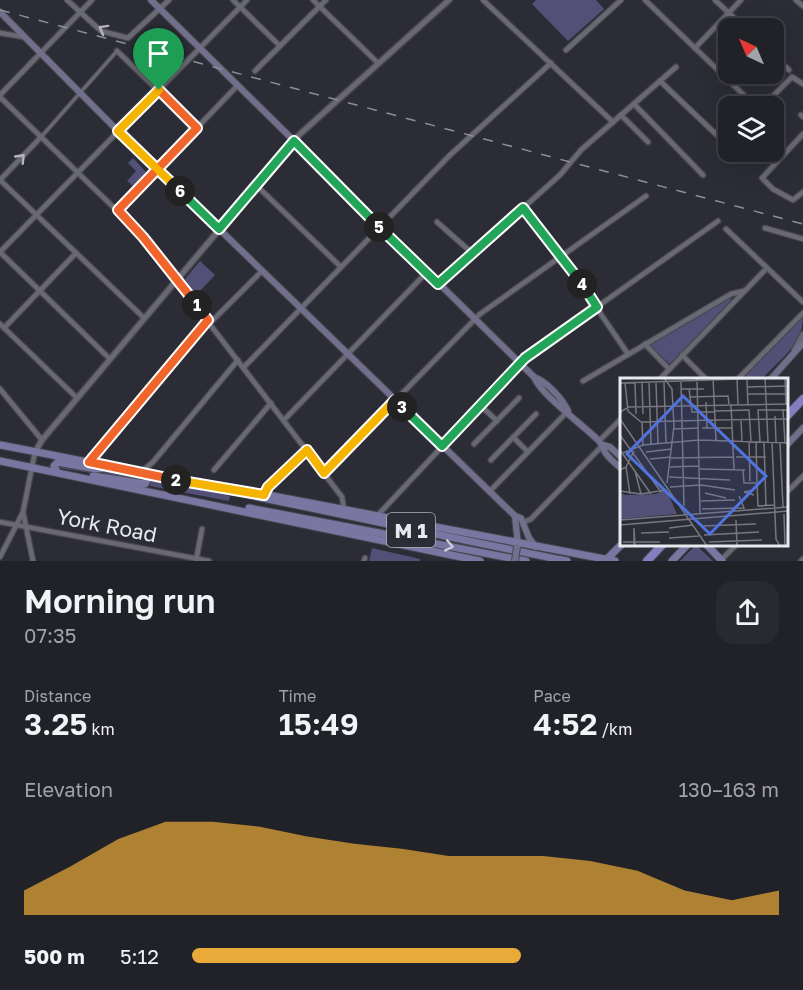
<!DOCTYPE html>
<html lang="en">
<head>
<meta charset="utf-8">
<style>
  body { margin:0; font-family:"Golos Text",sans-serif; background:#292930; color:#f1f3f6; height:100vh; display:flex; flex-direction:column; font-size:22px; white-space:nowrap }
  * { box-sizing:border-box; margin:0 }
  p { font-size:20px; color:#a2a3a8 }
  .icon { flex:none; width:33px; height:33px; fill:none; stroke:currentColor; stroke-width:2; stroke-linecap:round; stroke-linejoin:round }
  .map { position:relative; height:561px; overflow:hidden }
  .drawer { display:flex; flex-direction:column; background:#212128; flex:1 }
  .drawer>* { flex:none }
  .needle { width:39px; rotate:316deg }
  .buttons { position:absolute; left:718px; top:18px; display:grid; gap:12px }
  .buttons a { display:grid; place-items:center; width:66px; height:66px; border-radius:12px; background:#212128; box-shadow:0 6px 24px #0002,0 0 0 2px #3e3e45; font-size:30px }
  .pin { position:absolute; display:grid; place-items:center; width:51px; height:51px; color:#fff; margin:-62px -26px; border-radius:50% 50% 50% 0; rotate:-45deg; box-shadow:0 0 6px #0007 }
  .pin .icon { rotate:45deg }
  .km { position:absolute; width:30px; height:30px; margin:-15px; border-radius:50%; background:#222; color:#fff; font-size:16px; line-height:30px; text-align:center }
  .round { display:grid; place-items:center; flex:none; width:63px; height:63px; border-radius:18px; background:#292930 }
  .overview { display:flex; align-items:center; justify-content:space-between; height:102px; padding:0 24px }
  h1 { font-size:33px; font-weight:600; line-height:45px }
  .stats { display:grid; grid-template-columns:repeat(3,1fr); gap:9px; height:102px; padding:6px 24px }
  .stats div { display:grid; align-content:center }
  .stats b { font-size:30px; font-weight:600 }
  .stats small { font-size:16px; font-weight:400 }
  .stats p { font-size:16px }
  .chart { height:168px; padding:12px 24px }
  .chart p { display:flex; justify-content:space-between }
  .chart svg { width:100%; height:108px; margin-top:6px; fill:#eaaa39; opacity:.7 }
  ul { padding:0 24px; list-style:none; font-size:20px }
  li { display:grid; grid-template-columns:96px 72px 1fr; align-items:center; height:45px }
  li i { height:15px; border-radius:8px; background:#eaaa39 }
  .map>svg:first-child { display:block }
  .green { fill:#535077 }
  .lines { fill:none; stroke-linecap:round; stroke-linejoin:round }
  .pedestrian-casing { stroke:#48474f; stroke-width:5 }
  .minor-casing { stroke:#48474f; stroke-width:7 }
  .tertiary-casing { stroke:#48474f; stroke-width:8 }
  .secondary-casing { stroke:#48474f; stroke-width:8 }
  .primary-casing { stroke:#48474f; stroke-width:9 }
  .motorway-casing { stroke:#48474f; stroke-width:10 }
  .pedestrian { stroke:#696974; stroke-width:3 }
  .minor { stroke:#696974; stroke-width:4.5 }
  .tertiary { stroke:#696974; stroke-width:5 }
  .secondary { stroke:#716f8b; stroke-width:6 }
  .primary { stroke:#7976a2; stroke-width:7 }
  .motorway { stroke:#847ec1; stroke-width:8 }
  .rail { stroke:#8e8e96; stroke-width:1.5; stroke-dasharray:10 10; stroke-linecap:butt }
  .secondary-bridge-casing { stroke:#48474f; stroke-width:8; stroke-linecap:butt }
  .secondary-bridge { stroke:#716f8b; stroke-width:6 }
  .oneway { stroke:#b5b5be }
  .oneway2 { stroke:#ccccdc }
  .split-1-casing { stroke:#fff; stroke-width:12 }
  .split-2-casing { stroke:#fff; stroke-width:12 }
  .split-3-casing { stroke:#fff; stroke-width:12 }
  .split-4-casing { stroke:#fff; stroke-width:12 }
  .split-5-casing { stroke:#fff; stroke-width:12 }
  .split-6-casing { stroke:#fff; stroke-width:12 }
  .split-7-casing { stroke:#fff; stroke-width:12 }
  .split-1 { stroke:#f0652b; stroke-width:8 }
  .split-2 { stroke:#f0652b; stroke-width:8 }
  .split-3 { stroke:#f5b400; stroke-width:8 }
  .split-4 { stroke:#22a559; stroke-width:8 }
  .split-5 { stroke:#22a559; stroke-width:8 }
  .split-6 { stroke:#22a559; stroke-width:8 }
  .split-7 { stroke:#f5b400; stroke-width:8 }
  .labels { text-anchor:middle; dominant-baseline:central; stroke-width:6; stroke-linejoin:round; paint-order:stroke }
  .shield { fill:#2c2c36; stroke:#b0b0b8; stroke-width:1.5 }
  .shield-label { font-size:20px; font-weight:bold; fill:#e8e8ef }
  .street-label { font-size:21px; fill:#e8e8ef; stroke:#2c2c36 }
  .inset-road { fill:none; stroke:#777780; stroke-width:1.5 }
  .view { fill:#5074de; fill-opacity:0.15; stroke:#5074de; stroke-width:3 }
  .inset-edge { fill:none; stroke:#e8e8ef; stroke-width:3 }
</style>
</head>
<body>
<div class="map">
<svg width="803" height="561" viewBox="0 0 803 561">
  <rect width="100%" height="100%" fill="#2c2c36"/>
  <g class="green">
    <polygon points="536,0 596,0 604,9 568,41 532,4"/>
    <polygon points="133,158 146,172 133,186 127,181 136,171 128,163"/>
    <polygon points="200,261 215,275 196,295 196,299 183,282 191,288 185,279"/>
    <polygon points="730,297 732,301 670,364 648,345"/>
    <path d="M803,316c0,29 -23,43 -41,63l-22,1z"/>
    <polygon points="58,463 143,477 145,481 59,468"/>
    <polygon points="151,479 230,496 229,501 150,486"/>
    <polygon points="696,545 713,561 680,561"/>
    <polygon points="372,548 420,559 420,561 369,561"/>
  </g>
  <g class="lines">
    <defs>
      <polyline id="pedestrian" points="42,136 117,51"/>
      <g id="minor">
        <polyline points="67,0 101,31 128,38 169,0"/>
        <polyline points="233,0 280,46"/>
        <polyline points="313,0 378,63"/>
        <polyline points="483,0 613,122"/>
        <polyline points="645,0 749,100"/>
        <polyline points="715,0 745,28"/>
        <polyline points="796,0 803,6"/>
        <polyline points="0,33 24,37"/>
        <polyline points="695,48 741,0"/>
        <polyline points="566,50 621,0"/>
        <polyline points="117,51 197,128"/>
        <polyline points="774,56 789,70"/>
        <polyline points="255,71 326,0"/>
        <polyline points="660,81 721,139 729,139"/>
        <polyline points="0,95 92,0"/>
        <polyline points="0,97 140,233 342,497 344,509"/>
        <polyline points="634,104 703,175"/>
        <polyline points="763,106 792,77 803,84"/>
        <polyline points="621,115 648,142"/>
        <polyline points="801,115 803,117"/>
        <polyline points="803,134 762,178 773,189 793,200 803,192"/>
        <polyline points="0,180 144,318"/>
        <polyline points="0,180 41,137"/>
        <polyline points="256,185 341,267"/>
        <polyline points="523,208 564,260 628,354"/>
        <polyline points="118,210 238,85"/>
        <polyline points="437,222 472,253"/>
        <polyline points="765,228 803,239"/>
        <polyline points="726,229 803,302"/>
        <polyline points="438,284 560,175 581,150 676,67"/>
        <polyline points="210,323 262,271"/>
        <polyline points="0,324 77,398"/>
        <polyline points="4,328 76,253"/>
        <polyline points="645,344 669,369"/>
        <polyline points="794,350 803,334"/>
        <polyline points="682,355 707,380"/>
        <polyline points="110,359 0,252 247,0"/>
        <polyline points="244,367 449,156 551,63"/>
        <polyline points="659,380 764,271"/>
        <polyline points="737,380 803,313"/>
        <polyline points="583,381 731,294 744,291"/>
        <polyline points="0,389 42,440"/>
        <polyline points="481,406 497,421"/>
        <polyline points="284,420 426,273"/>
        <polyline points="513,437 528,452"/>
        <polyline points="599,441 622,418"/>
        <polyline points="474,444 519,398"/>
        <polyline points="491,460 536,414"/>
        <polyline points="89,462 208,320"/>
        <polyline points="214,470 271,403"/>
        <polyline points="141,472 153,462 238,360"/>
        <polyline points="324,473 480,314 646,196"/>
        <polyline points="490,491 568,411"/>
        <polyline points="786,493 803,476"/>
        <polyline points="264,494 266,488 307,450"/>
        <polyline points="23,512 33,561"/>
        <polyline points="377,516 525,358 718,221"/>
        <polyline points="0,522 209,561"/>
        <polyline points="524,522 531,519 603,445"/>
        <polyline points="0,557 23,512 35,452"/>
        <polyline points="721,560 737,544"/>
        <polyline points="196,561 202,529"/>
        <polyline points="364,561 365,558"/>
        <polyline points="801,561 803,559"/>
      </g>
      <polyline id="tertiary" points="35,452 42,440 299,135 449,0"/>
      <g id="secondary">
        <path d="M151,0l383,377c13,5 28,21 34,34"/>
        <polyline points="0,12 114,127 515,516 521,518 529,538 536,547"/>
        <path d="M534,377c7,18 48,47 64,63 4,4 4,7 7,12 3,6 11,12 17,17"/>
        <polyline points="770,380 803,343"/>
        <polyline points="603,445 610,447 622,458"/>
        <polyline points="786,446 803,428"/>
        <polyline points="515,516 518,545"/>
      </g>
      <g id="primary">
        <path d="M0,445c190,36 378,78 567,116"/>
        <polyline points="0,461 480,561"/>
        <polyline points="57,472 54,466 58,462 96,469 105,468"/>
        <polyline points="93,476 145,484 148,479 145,473"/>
        <polyline points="231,488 615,561"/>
        <polyline points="249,508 526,561"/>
        <polyline points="706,544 722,561"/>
        <polyline points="605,561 622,544"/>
        <polyline points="672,561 688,544"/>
      </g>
      <g id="motorway">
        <polyline points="786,417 803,399"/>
        <polyline points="647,561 663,544"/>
      </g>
    </defs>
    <use href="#pedestrian" class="pedestrian-casing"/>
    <use href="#minor" class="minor-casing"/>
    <use href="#tertiary" class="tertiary-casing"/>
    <use href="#secondary" class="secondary-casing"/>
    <use href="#primary" class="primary-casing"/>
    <use href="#motorway" class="motorway-casing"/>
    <use href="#pedestrian" class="pedestrian"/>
    <use href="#minor" class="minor"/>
    <use href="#tertiary" class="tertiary"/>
    <use href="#secondary" class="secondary"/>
    <use href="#primary" class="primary"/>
    <use href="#motorway" class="motorway"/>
    <polyline class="rail" points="0,10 803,224"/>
    <defs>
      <polyline id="secondary-bridge" points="515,561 517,547"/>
    </defs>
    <use href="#secondary-bridge" class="secondary-bridge-casing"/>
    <use href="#secondary-bridge" class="secondary-bridge"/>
  </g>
  <defs><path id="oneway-chevron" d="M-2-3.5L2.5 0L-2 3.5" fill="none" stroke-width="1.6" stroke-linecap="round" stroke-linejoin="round" transform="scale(1.5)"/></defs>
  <g class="oneway">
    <use href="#oneway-chevron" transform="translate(103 29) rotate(-151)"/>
    <use href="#oneway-chevron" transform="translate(21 158) rotate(-46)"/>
  </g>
  <use class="oneway2" href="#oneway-chevron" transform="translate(449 546) rotate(11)"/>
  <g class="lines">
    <defs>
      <polyline id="split-1" points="159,90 197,128 118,210 143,237 197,305"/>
      <polyline id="split-2" points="176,480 89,462 208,320 197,305"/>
      <polyline id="split-3" points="176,480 264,495 268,487 307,450 324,473 395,400 402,407"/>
      <polyline id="split-4" points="402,407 442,446 525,358 597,307 582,284"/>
      <polyline id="split-5" points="379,227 438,284 523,208 582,284"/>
      <polyline id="split-6" points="180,191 219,229 294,141 379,227"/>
      <polyline id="split-7" points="159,90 118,131 180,191"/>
    </defs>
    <use href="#split-1" class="split-1-casing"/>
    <use href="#split-2" class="split-2-casing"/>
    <use href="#split-3" class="split-3-casing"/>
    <use href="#split-4" class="split-4-casing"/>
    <use href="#split-5" class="split-5-casing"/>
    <use href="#split-6" class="split-6-casing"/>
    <use href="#split-7" class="split-7-casing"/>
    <use href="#split-1" class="split-1"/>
    <use href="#split-2" class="split-2"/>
    <use href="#split-3" class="split-3"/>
    <use href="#split-4" class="split-4"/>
    <use href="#split-5" class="split-5"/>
    <use href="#split-6" class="split-6"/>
    <use href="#split-7" class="split-7"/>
  </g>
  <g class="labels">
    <rect class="shield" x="387" y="513" width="48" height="34" rx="4.5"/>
    <g class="shield-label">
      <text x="411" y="530">M 1</text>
    </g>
    <g class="street-label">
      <text transform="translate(107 525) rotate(11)">York Road</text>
    </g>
  </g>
  <g transform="translate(620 378)">
    <rect width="168" height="168" fill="#2c2c36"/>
    <path d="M46,111l11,25 -57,5v-27l5,3 31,-1z" fill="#535077"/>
    <path class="inset-road" d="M44,0l8,11 2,37 -7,57M93,0l3,62M145,0l3,64M165,0l1,26M77,1l3,135M117,1l1,25M127,1l1,27M29,4l2,62M36,4l2,62M44,4l2,61M61,4l3,124M0,5l149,-5M5,5l3,28 13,11M15,5l1,31M22,5l1,31M127,9l41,-1M61,11h23M69,11l3,23h23M127,16h41M69,19l39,-1 1,8M86,24l1,26M111,26l3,66M163,31l2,34M95,33l34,-1 2,31M0,34l9,-5 159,-3M155,38l1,26M0,41l87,127M95,42l73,-1M121,42l1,21M21,44l74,-2M22,44l1,23M82,50h30M54,51l25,-1M0,57l41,57M129,63l1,40M136,64l1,40M140,64l-2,-32h30M144,64l2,64M152,64l4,97 4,7M160,65l3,64M0,72l31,44M26,74l26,-3M0,76l23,-9 56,-5 89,3M116,79h30M51,80l62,-1M30,81l21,-2M6,89l4,27M50,89l29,-1M80,91l45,1M0,92l6,-3 8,-16M123,92l1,13h13l1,23 16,-1M15,93l6,23M49,99l61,3M50,109l31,-2 34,5M134,112l-10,2 10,3M0,113l21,3 24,-4M85,115l21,5M81,123l34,-1M82,131l42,-1 -5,-12M164,136l1,32M0,142l168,-13M116,142l1,26M0,147l168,-14M81,148l55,-2M49,150l24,-3M21,155l28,-1M84,157l55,-3M49,160l30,-2M3,164h37M89,164l53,-2M14,168v-18l1,18"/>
    <path class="view" d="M63,18l83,80 -56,58 -83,-80z"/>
    <rect width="168" height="168" class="inset-edge"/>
  </g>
</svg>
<div class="buttons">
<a><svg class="needle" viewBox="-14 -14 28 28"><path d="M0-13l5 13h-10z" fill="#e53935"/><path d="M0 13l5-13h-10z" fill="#a2a3a8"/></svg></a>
<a><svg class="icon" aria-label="layers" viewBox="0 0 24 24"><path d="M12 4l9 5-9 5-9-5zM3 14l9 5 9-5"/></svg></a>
</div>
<div class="pin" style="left:159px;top:90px;background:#1e9e55"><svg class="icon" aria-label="arrive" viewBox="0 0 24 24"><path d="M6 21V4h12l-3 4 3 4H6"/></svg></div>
<b class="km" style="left:197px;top:305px">1</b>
<b class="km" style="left:176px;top:480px">2</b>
<b class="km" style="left:402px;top:407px">3</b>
<b class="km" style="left:582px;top:284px">4</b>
<b class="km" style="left:379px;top:227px">5</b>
<b class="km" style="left:180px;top:191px">6</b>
</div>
<section class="drawer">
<div class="overview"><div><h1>Morning run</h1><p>07:35</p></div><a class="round"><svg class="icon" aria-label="share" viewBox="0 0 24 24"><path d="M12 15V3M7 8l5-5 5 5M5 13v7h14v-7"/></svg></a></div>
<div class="stats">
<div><p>Distance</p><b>3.25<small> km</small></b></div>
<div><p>Time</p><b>15:49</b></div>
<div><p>Pace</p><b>4:52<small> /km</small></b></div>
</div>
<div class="chart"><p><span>Elevation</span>130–163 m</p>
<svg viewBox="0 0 160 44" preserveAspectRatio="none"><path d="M0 44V34L10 24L20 13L30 6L40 6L50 8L60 12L70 15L80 17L90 20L100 20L110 20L120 22L130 26L140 34L150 38L160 34V44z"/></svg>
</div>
<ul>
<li><b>500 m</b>5:12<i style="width:56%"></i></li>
</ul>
</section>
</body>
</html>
